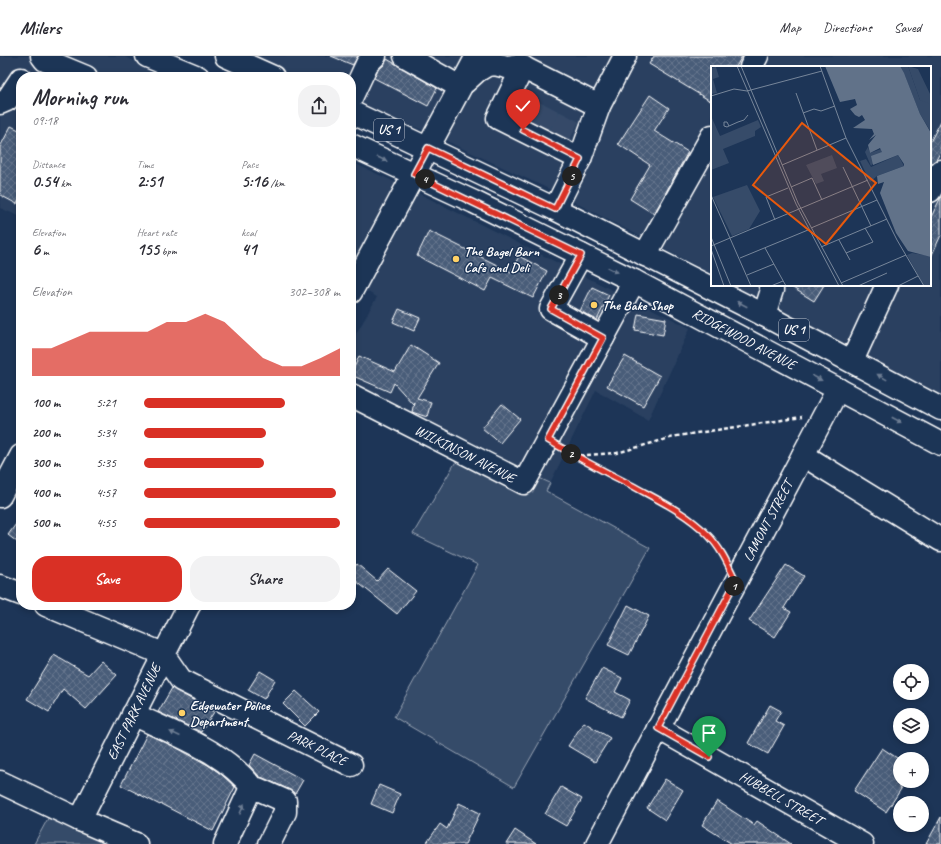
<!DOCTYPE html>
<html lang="en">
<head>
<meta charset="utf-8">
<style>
  body { margin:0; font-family:Caveat,sans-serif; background:#f2f2f3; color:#2b2b33; height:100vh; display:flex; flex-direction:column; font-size:15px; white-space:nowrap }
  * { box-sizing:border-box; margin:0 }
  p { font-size:13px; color:#7c7c81 }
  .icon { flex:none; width:22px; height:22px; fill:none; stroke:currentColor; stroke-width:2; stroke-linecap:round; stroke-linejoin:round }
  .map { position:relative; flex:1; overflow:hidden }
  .sheet { position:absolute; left:16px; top:16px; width:340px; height:538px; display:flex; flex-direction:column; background:#fff; border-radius:16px; box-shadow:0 2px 6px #0003 }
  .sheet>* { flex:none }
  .buttons { position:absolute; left:893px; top:608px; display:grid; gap:8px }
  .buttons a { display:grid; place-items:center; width:36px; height:36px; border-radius:50%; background:#fff; box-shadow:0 2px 6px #0003; font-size:20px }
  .pin { position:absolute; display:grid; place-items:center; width:34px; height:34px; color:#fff; margin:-41px -17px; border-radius:50% 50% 50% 0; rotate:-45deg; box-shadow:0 0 4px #0007 }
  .pin .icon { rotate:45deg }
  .km { position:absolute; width:20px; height:20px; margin:-10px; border-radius:50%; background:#222; color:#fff; font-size:11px; line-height:20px; text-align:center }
  .round { display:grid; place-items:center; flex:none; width:42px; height:42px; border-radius:16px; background:#f2f2f3 }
  .overview { display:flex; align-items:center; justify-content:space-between; height:68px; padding:0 16px }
  h1 { font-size:22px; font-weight:800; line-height:30px }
  .figures { display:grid; grid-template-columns:repeat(3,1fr); gap:6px; height:68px; padding:4px 16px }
  .figures div { display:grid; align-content:center }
  .figures b { font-size:17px; font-weight:800 }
  .figures small { font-size:11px; font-weight:400 }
  .figures p { font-size:11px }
  .chart { height:112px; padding:8px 16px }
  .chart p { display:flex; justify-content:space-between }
  .chart svg { width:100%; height:72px; margin-top:4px; fill:#d93025; opacity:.7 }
  .primary-button { display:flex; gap:8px; margin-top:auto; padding:8px 16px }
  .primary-button a { flex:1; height:46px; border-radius:16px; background:#d93025; color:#fff; font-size:16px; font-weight:800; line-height:46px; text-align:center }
  .primary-button a+a { background:#f2f2f3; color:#2b2b33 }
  ul { padding:0 16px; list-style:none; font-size:13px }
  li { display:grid; grid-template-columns:64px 48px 1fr; align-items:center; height:30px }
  li i { height:10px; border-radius:5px; background:#d93025 }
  header { display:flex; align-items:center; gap:24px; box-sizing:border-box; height:56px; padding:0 20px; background:#fff; border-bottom:1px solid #e1e1e2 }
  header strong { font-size:19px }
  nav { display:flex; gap:22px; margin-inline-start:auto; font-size:14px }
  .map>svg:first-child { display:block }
  .built { fill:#2a4161 }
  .green { fill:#364b69; stroke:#9aa5b4 }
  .building { fill:url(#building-cross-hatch); stroke:#fff }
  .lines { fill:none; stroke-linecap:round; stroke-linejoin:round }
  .minor-tunnel { stroke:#344968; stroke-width:22; stroke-dasharray:22 11; stroke-linecap:butt }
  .minor-casing { stroke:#fff; stroke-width:25 }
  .major-casing { stroke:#fff; stroke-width:25 }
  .path { stroke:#fff; stroke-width:2.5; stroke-dasharray:4 3; stroke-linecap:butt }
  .minor { stroke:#1d3557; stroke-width:22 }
  .major { stroke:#1d3557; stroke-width:22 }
  .oneway { fill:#6c7c92 }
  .route-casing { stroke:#fff; stroke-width:8 }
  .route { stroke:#d93025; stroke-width:5 }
  .poi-dot { fill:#ffd166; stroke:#1d3557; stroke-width:1.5 }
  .labels { text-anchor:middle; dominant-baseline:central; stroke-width:3; stroke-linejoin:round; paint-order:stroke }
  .shield { fill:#1d3557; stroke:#bbc2cd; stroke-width:1 }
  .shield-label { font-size:13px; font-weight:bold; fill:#fff }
  .poi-label { font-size:14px; font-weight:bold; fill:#fff; stroke:#1d3557; text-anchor:start }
  .street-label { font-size:14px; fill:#fff; stroke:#1d3557 }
  .inset-road { fill:none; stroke:#77869a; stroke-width:1 }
  .view { fill:#e8590c; fill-opacity:0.15; stroke:#e8590c; stroke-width:2 }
  .inset-edge { fill:none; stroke:#fff; stroke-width:2 }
</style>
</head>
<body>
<header>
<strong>Milers</strong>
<nav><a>Map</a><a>Directions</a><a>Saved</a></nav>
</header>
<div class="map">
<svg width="941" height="788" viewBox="0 0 941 788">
  <defs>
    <pattern id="building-cross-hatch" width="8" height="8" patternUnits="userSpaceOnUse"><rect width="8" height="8" fill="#4a5d79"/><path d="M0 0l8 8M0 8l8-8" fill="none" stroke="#65758d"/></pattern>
  </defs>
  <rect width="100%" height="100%" fill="#1d3557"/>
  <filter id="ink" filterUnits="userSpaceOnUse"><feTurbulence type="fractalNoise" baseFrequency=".025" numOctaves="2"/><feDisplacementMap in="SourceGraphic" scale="8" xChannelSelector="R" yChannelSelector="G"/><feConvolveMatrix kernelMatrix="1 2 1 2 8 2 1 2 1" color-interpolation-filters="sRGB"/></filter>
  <g filter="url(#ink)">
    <g class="built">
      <polygon points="0,0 123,0 169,21 21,21 21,161 0,152"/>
      <polygon points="247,0 468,0 427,76 351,45 351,21 295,21"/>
      <polygon points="487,0 748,0 742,11 712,11 712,66 647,184 549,133 442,83"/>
      <polygon points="767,0 941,0 941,339 732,229 930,229 930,11 761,11"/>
      <polygon points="712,101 712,218 662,192"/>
      <polygon points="351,106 399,128 351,219"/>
      <polygon points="414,135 618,237 522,414 351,328 351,287 377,241 362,233"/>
      <polygon points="634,244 690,272 648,364 596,334 550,427 537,421"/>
    </g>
    <g class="green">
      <polygon points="458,402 537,421 550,427 546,435 650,492 514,731 394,661 478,509 413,478"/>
      <polygon points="52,755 120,788 34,788"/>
    </g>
    <g class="building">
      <polygon points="331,0 358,0 353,9"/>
      <polygon points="654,0 742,0 736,11 712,11 712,46 649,8"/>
      <polygon points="387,3 437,32 428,50 374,22 377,15 384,9"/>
      <polygon points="650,39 669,52 654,75 688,96 654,158 630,143 650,109 618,88"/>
      <polygon points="941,65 941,95 936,104 930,109 930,86"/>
      <polygon points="11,70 21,75 21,140 17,148 0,139 0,91"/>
      <polygon points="941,141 941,179 930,203 930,163"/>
      <polygon points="429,175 511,216 519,200 547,215 533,242 492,222 485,235 417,200"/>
      <polygon points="788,229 824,229 814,245"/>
      <polygon points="592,231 609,239 597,264 580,255"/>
      <polygon points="399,253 420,262 414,275 393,266"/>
      <polygon points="638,258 666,263 663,279 635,274"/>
      <polygon points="411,289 439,307 417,342 431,346 427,361 412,356 414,346 413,348 394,327 390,336 351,319 359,300 395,316"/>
      <polygon points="625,300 660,320 643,350 607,330"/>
      <polygon points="502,348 520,363 500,387 482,372"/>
      <polygon points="21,461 21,489 8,479"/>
      <polygon points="357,508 377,525 388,513 416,535 397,558 351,521 351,515"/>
      <polygon points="786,509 804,520 784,552 791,556 775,581 749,565"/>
      <polygon points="628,549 649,560 629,599 608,589"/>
      <polygon points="54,599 88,619 101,605 117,619 86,653 63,633 49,656 27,643"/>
      <polygon points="602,612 622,622 615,636 630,644 621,661 585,642"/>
      <polygon points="260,615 275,624 264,643 248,634"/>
      <polygon points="172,632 214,656 201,676 158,656"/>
      <polygon points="296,635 319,656 305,670 283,648"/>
      <polygon points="770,649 781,655 775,665 784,670 768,698 748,687"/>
      <polygon points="584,666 610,682 595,706 568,690"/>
      <polygon points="147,678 177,692 208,709 221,718 235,731 213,775 161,748 160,749 121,729"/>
      <polygon points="882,692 900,704 899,732 901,733 886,756 854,735"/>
      <polygon points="255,698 303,724 295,738 290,734 263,722 260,721 249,709"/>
      <polygon points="665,723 683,734 665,764 647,752"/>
      <polygon points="379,729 400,738 392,757 371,748"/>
      <polygon points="561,731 582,743 566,770 545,758"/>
      <polygon points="717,745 754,769 757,765 791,788 732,788 702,769"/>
      <polygon points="459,747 480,757 465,788 426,788 440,768 447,773"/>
      <polygon points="941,761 941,788 926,788"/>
      <polygon points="515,774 536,788 506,788"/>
    </g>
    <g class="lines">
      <g class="minor-tunnel">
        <polyline points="528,65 543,36"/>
        <polyline points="543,72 558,44"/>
        <polyline points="559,80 574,52"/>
      </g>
      <defs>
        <g id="minor">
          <polyline points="42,0 45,4 86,21"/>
          <polyline points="405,0 460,31"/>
          <polyline points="523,11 498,62 580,103"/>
          <polyline points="751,11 757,0"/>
          <polyline points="465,26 477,15 487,9 495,8 507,11 518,9 599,50"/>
          <polyline points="351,42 367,8 375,0"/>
          <polyline points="0,47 7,44 21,23"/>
          <polyline points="930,135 941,115"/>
          <polyline points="555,153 580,103 599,50 625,0"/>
          <polyline points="581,199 551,253 603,282"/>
          <polyline points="645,199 712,80"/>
          <polyline points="351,236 477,0"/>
          <polyline points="764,259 772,234 770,229"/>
          <polyline points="852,305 887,229"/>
          <polyline points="351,339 524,427 634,225"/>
          <polyline points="803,399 941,484"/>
          <polyline points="0,440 21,400"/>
          <polyline points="0,530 21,538"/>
          <polyline points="46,549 163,598 181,624 351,709"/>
          <path d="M133,658c43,21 92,37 121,76"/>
          <polyline points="658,672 862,788"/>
          <polyline points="0,726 80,764 136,788"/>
          <polyline points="80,764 189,549"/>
          <polyline points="225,788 249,736 258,733 285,745 285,756 269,788"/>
          <polyline points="597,788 838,333"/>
        </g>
        <g id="major">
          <polyline points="147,0 198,21"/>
          <polyline points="226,0 273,21"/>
          <polyline points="351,56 555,153 764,259 941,353"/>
          <polyline points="351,89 474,146 634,225 941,388"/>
        </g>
      </defs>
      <use href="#minor" class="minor-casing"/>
      <use href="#major" class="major-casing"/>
      <g class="path">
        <path d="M562,393c23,13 47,25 70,37 35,18 77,38 95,75"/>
        <polyline points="573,400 617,397 677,380 802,361"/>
      </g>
      <use href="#minor" class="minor"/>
      <use href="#major" class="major"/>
    </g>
    <defs><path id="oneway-solid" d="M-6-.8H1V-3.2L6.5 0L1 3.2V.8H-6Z"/></defs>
    <g class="oneway">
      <use href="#oneway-solid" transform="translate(382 103) rotate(25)"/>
      <use href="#oneway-solid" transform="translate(613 214) rotate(26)"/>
      <use href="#oneway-solid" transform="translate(742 248) rotate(-153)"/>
      <use href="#oneway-solid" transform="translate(882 321) rotate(-151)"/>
      <use href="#oneway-solid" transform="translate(817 322) rotate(28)"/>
      <use href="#oneway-solid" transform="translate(897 364) rotate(28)"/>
      <use href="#oneway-solid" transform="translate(175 678) rotate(-155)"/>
      <use href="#oneway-solid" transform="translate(242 753) rotate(-67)"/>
    </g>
  </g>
  <g class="lines" filter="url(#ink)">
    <defs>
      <path id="route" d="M523,74l57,29 -25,50 -127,-61 -14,26 167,81 -30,54 52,29 -55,102c27,16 55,31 83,45 27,15 54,27 76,49 14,14 21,30 29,47l-78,147 51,29"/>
    </defs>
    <use href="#route" class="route-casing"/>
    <use href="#route" class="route"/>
  </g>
  <g class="poi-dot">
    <circle cx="456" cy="203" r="4"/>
    <circle cx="594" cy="249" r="4"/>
    <circle cx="182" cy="657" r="4"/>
  </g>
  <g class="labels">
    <g class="shield">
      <rect x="374" y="63" width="30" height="22" rx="3"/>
      <rect x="779" y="263" width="30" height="22" rx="3"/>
    </g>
    <g class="shield-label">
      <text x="389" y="74">US 1</text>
      <text x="794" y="274">US 1</text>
    </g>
    <g class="poi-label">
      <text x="464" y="195">The Bagel Barn<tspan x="464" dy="16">Cafe and Deli</tspan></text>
      <text x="602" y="249">The Bake Shop</text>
      <text x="190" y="649">Edgewater Police<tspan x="190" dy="16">Department</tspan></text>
    </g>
    <g class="street-label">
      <text transform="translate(744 283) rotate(28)">RIDGEWOOD AVENUE</text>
      <text transform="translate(465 398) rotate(27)">WILKINSON AVENUE</text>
      <text transform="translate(768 465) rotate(-62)">LAMONT STREET</text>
      <text transform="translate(134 656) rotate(-64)">EAST PARK AVENUE</text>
      <text transform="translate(317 692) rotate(26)">PARK PLACE</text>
      <text transform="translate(781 742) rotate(30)">HUBBELL STREET</text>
    </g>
  </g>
  <g transform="translate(711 10)">
    <rect width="220" height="220" fill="#1d3557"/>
    <path d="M197,0l10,3 13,27v11l-10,-4zM5,1l3,10 -6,2 4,14 -6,1v-26zM0,50l9,20 38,-16 3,7 -6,4v5l-32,13 6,14 -18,7zM36,119l13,26 -11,18 -17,7 -19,-39z" fill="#364b69"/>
    <path d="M186,0h11l12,34 8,3 3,4v25l-11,-18 -15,-38zM157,81l2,6 11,-4 2,2 -12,15 -6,-14z" fill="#364b69"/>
    <path d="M121,89l5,13 -16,6 3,7 -8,3 -10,-19zM187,89l6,11 -27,10 -7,6 -10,-21 6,-2 5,8zM201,187l19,3v30h-7l-17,-31z" fill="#364b69"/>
    <path d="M114,0h75l4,7 16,41 11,19v124l-23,-6 -12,-18 -16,-40 4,-11 -6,2 -1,-8 27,-10v-2l-6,-9 -25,10 -2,-9 11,-4 -2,-4 -10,5 -2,-8 8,-10 -7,5 5,-6 -2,-5 -19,-1 12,-8 -3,-5 -3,2 -4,-2 -5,-6 7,-4 -2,-6 -15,3z" fill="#617289"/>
    <path class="inset-road" d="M26,0l59,138 43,82M30,0l57,137 45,83M109,0l26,72 51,102 27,46M85,27l21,57M0,30l23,-7 13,2 75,-20M92,47l11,-4 7,2 14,-5M18,60l-2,-4h-3v4l3,1 2,-1 9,-4 6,-2 4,-5M71,99l64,-27M132,101l28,59M80,121l21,-9 10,22M0,129l40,91M64,154l-9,-23 22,-9M100,162l66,-28M0,171l20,49M128,174l11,20M0,180l157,-66M110,181l66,-28M54,182l21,38M0,183l13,37M135,187l27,-11 -8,-14M29,192l68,-28M36,209l27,-11M130,217l65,-28M60,220l12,-5M147,220l29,-13M187,220l20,-10"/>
    <path class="view" d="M91,57l74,60 -50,61 -73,-59z"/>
    <rect width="220" height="220" class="inset-edge"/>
  </g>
</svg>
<div class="buttons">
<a><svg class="icon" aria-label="locate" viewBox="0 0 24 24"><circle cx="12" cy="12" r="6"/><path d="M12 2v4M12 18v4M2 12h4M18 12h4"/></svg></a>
<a><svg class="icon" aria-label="layers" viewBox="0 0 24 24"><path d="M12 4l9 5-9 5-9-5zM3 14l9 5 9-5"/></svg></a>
<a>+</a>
<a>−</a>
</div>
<div class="pin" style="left:709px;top:701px;background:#1e9e55"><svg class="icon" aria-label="arrive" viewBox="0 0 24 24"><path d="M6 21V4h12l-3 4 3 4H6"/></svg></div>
<div class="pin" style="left:523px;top:74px;background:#d93025"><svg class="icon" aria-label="check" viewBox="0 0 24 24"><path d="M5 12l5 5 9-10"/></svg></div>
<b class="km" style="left:734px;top:530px">1</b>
<b class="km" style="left:571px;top:398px">2</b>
<b class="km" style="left:559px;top:239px">3</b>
<b class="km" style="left:425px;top:123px">4</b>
<b class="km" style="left:572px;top:120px">5</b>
<section class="sheet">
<div class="overview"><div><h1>Morning run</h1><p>09:18</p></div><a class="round"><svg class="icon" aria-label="share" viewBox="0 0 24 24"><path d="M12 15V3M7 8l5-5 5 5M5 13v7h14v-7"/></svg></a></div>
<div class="figures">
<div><p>Distance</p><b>0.54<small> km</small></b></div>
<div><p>Time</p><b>2:51</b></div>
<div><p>Pace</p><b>5:16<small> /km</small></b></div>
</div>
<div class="figures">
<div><p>Elevation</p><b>6<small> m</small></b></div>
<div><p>Heart rate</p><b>155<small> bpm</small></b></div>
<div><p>kcal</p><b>41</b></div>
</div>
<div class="chart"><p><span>Elevation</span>302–308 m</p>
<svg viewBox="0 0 160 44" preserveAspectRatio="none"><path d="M0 44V27L10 27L20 22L30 17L40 17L50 17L60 17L70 11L80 11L90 6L100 11L110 22L120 33L130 38L140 38L150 33L160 27V44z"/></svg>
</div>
<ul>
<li><b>100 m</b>5:21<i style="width:72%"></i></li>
<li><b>200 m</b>5:34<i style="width:62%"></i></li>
<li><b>300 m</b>5:35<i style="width:61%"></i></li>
<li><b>400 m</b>4:57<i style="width:98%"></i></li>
<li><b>500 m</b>4:55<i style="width:100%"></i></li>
</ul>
<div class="primary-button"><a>Save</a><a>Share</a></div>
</section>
</div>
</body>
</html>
